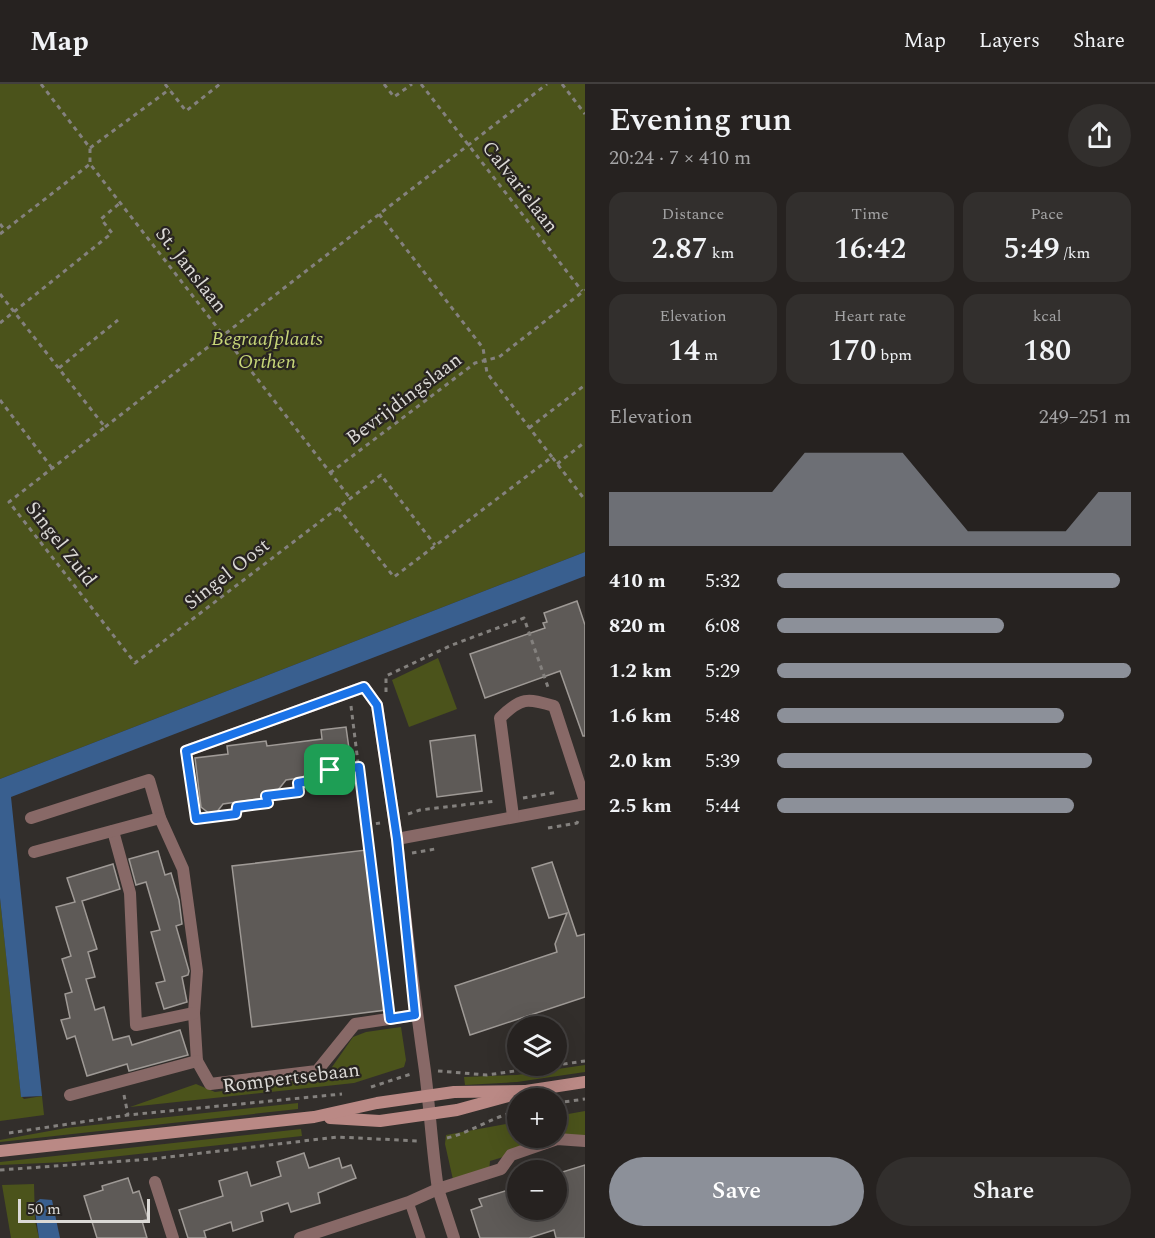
<!DOCTYPE html>
<html lang="en">
<head>
<meta charset="utf-8">
<style>
  body { margin:0; font-family:Spectral,serif; background:#322f2d; color:#f1f3f6; height:100vh; display:flex; flex-direction:column; font-size:22px; white-space:nowrap }
  * { box-sizing:border-box; margin:0 }
  p { font-size:20px; color:#a4a4a5 }
  .icon { flex:none; width:33px; height:33px; fill:none; stroke:currentColor; stroke-width:2; stroke-linecap:round; stroke-linejoin:round }
  .map { position:relative; flex:1; overflow:hidden }
  .drawer { display:flex; flex-direction:column; background:#262220; width:570px }
  .drawer>* { flex:none }
  .controls { position:absolute; left:507px; top:932px; display:grid; gap:12px }
  .controls a { display:grid; place-items:center; width:60px; height:60px; border-radius:50%; background:#262220; box-shadow:0 6px 24px #0002,0 0 0 2px #423f3e; font-size:30px }
  .scale { position:absolute; left:18px; bottom:15px; width:132px; box-sizing:border-box; padding-left:6px; border:3px solid #dbd9d6; border-top:0; font-size:16px; line-height:21px; white-space:nowrap; color:#dbd9d6; -webkit-text-stroke:4px #282421; paint-order:stroke }
  .pin { position:absolute; display:grid; place-items:center; width:51px; height:51px; color:#fff; margin:-26px; border-radius:12px; box-shadow:0 3px 9px #0006 }
  .round { display:grid; place-items:center; flex:none; width:63px; height:63px; border-radius:32px; background:#322f2d }
  .head { display:flex; align-items:center; justify-content:space-between; height:102px; padding:0 24px }
  h1 { font-size:33px; font-weight:600; line-height:45px }
  .stats { display:grid; grid-template-columns:repeat(3,1fr); gap:9px; height:102px; padding:6px 24px }
  .stats div { display:grid; align-content:center; border-radius:15px; background:#322f2d; text-align:center }
  .stats b { font-size:30px; font-weight:600 }
  .stats small { font-size:16px; font-weight:400 }
  .stats p { font-size:16px }
  .chart { height:168px; padding:12px 24px }
  .chart p { display:flex; justify-content:space-between }
  .chart svg { width:100%; height:108px; margin-top:6px; fill:#8c9099; opacity:.7 }
  .button { display:flex; gap:12px; margin-top:auto; padding:12px 24px }
  .button a { flex:1; height:69px; border-radius:36px; background:#8c9099; color:#fff; font-size:24px; font-weight:600; line-height:69px; text-align:center }
  .button a+a { background:#322f2d; color:#f1f3f6 }
  ul { padding:0 24px; list-style:none; font-size:20px }
  li { display:grid; grid-template-columns:96px 72px 1fr; align-items:center; height:45px }
  li i { height:15px; border-radius:8px; background:#8c9099 }
  header { display:flex; align-items:center; gap:36px; box-sizing:border-box; height:84px; padding:0 30px; background:#262220; border-bottom:2px solid #423f3e }
  header strong { font-size:28px }
  nav { display:flex; gap:33px; margin-inline-start:auto; font-size:21px }
  main { display:flex; flex:1; min-height:0 }
  .map>svg:first-child { display:block }
  .green { fill:#4b531b }
  .water { fill:#395f8f }
  .building { fill:#5e5a57; stroke:#9f9a96; stroke-width:1.5 }
  .lines { fill:none; stroke-linecap:round; stroke-linejoin:round }
  .path { stroke:#84817e; stroke-width:3; stroke-dasharray:4.5 4.5; stroke-linecap:butt }
  .lane { stroke:#886967; stroke-width:9 }
  .street { stroke:#886967; stroke-width:12 }
  .secondary { stroke:#ba8985; stroke-width:12 }
  .route-casing { stroke:#fff; stroke-width:12 }
  .route { stroke:#1a73e8; stroke-width:8 }
  .labels { text-anchor:middle; dominant-baseline:central; stroke-width:4.5; stroke-linejoin:round; paint-order:stroke }
  .street-label { font-size:20px; fill:#dbd9d6; stroke:#282421 }
  .park-label { font-size:20px; font-style:italic; fill:#c7d678; stroke:#282421 }
</style>
</head>
<body>
<header>
<strong>Map</strong>
<nav><a>Map</a><a>Layers</a><a>Share</a></nav>
</header>
<main>
<div class="map">
<svg width="585" height="1154" viewBox="0 0 585 1154">
  <rect width="100%" height="100%" fill="#322e2b"/>
  <g class="green">
    <polygon points="0,0 585,0 585,468 0,695"/>
    <polygon points="438,574 457,625 409,643 392,596"/>
    <polygon points="0,814 21,1012 24,1015 42,1012 44,1031 0,1037"/>
    <polygon points="401,943 406,976 404,983 354,999 130,1023 196,1000 215,1008 325,993 353,953 366,948"/>
    <polygon points="585,981 585,988 517,998 465,1001 464,993 517,991"/>
    <polygon points="298,1019 298,1025 0,1058 0,1056 66,1044"/>
    <polygon points="585,1027 585,1054 572,1052 490,1077 489,1088 454,1100 445,1060 446,1051 517,1038 518,1053 556,1053 557,1032"/>
    <polygon points="301,1045 302,1052 66,1078 0,1081 0,1078"/>
    <polygon points="34,1100 35,1137 39,1154 11,1154 2,1101"/>
  </g>
  <g class="water">
    <polygon points="585,468 585,492 11,713 42,1012 21,1013 0,814 0,695"/>
    <polygon points="40,1115 52,1116 60,1154 39,1154 34,1120"/>
  </g>
  <g class="building">
    <polygon points="577,517 585,541 585,652 583,652 560,587 485,614 470,570 545,544 543,539 547,538 544,529"/>
    <polygon points="346,643 351,679 318,685 319,691 286,696 278,706 263,708 264,714 223,720 216,729 210,730 201,723 195,674 228,670 227,662 266,657 267,662 322,655 321,646"/>
    <polygon points="475,651 482,707 437,713 430,657"/>
    <polygon points="366,766 380,881 383,880 385,893 382,894 386,926 252,943 232,782"/>
    <polygon points="158,767 165,791 171,789 179,816 182,840 176,842 189,887 188,891 182,893 187,918 164,925 156,899 165,897 151,848 160,846 146,798 136,801 129,775"/>
    <polygon points="552,778 577,852 585,850 585,913 470,951 455,902 557,868 555,860 567,829 549,834 532,784"/>
    <polygon points="113,780 120,805 82,817 97,865 88,868 95,893 86,895 95,926 104,923 113,956 129,952 132,961 180,946 188,971 129,987 127,980 87,992 75,952 67,955 61,936 70,934 65,910 72,908 62,875 71,872 56,823 75,818 67,794"/>
    <polygon points="304,1069 309,1084 339,1074 342,1084 351,1081 356,1094 318,1109 320,1119 291,1128 288,1119 261,1128 263,1137 233,1147 231,1138 204,1147 206,1154 188,1154 179,1126 223,1112 219,1097 247,1088 251,1102 281,1092 277,1078"/>
    <polygon points="585,1081 585,1154 556,1154 554,1146 529,1154 480,1154 471,1126 482,1122 479,1115 518,1103 518,1125 531,1125 535,1135 556,1128 556,1090"/>
    <polygon points="128,1094 133,1109 139,1107 148,1135 142,1137 147,1154 97,1154 84,1112 103,1106 102,1102"/>
  </g>
  <g class="lines">
    <g class="path">
      <polyline points="41,0 90,64 90,80 350,414"/>
      <polyline points="165,0 186,27 220,0"/>
      <polyline points="384,0 394,13 412,0"/>
      <polyline points="421,0 582,207"/>
      <polyline points="562,0 585,30"/>
      <polyline points="90,64 170,5"/>
      <polyline points="379,130 483,264 487,289 552,373"/>
      <polyline points="0,140 5,146"/>
      <polyline points="0,150 90,80"/>
      <polyline points="0,210 105,343 9,418 135,579 381,391 435,461"/>
      <polyline points="0,239 112,149 101,135 120,119"/>
      <polyline points="59,284 118,236"/>
      <polyline points="0,316 52,384"/>
      <polyline points="105,343 547,0"/>
      <polyline points="529,344 585,301"/>
      <polyline points="557,380 585,358"/>
      <polyline points="330,389 475,279 499,273 585,206"/>
      <polyline points="338,424 394,493 552,373 585,416"/>
      <polyline points="386,608 386,592 452,561 524,534 549,606"/>
      <polyline points="351,622 388,922"/>
      <polyline points="188,680 196,735 236,730 237,723 268,719 266,712 299,708 298,699 331,693 330,686 359,683"/>
      <polyline points="523,714 558,708"/>
      <polyline points="408,730 420,726 496,717"/>
      <polyline points="367,741 380,739"/>
      <polyline points="548,744 577,739 578,737"/>
      <polyline points="412,769 435,765"/>
      <polyline points="438,987 487,991 585,977"/>
      <polyline points="371,1003 411,990"/>
      <polyline points="124,1011 128,1031"/>
      <polyline points="556,1019 585,1015"/>
      <polyline points="9,1049 128,1031 342,1010"/>
      <path d="M447,1054c25,-6 45,-21 71,-27"/>
      <polyline points="0,1086 152,1075 337,1053 419,1057"/>
    </g>
    <polyline class="lane" points="409,1118 421,1154"/>
    <g class="street">
      <polyline points="186,667 364,603 377,621 397,755"/>
      <path d="M585,720l-188,35c8,78 17,155 28,232 5,39 7,79 13,118l63,-20 10,-14 46,-16 28,2"/>
      <path d="M513,732l-13,-98c21,-21 27,-20 54,-12l31,95"/>
      <polyline points="31,734 149,696 160,734 183,785 197,887 194,929 197,977"/>
      <polyline points="113,747 130,809 136,941 194,929"/>
      <polyline points="34,768 160,734"/>
      <polyline points="70,1011 197,977 210,1000 317,987 355,940 415,931"/>
      <polyline points="155,1098 173,1154"/>
      <polyline points="300,1154 409,1118 438,1105 454,1154"/>
    </g>
    <g class="secondary">
      <polyline points="330,1034 380,1037 457,1026 526,1007 585,998"/>
      <polyline points="0,1067 314,1033 377,1019 454,1008 526,1007"/>
    </g>
  </g>
  <g class="lines">
    <defs>
      <polygon id="route" points="364,603 377,621 397,755 415,931 390,935 359,683 330,686 331,693 298,699 299,708 266,712 268,719 237,723 236,730 196,735 186,667"/>
    </defs>
    <use href="#route" class="route-casing"/>
    <use href="#route" class="route"/>
  </g>
  <g class="labels">
    <g class="street-label">
      <text transform="translate(520 103) rotate(52)">Calvarielaan</text>
      <text transform="translate(191 186) rotate(52)">St. Janslaan</text>
      <text transform="translate(404 315) rotate(-37)">Bevrijdingslaan</text>
      <text transform="translate(61 460) rotate(52)">Singel Zuid</text>
      <text transform="translate(227 490) rotate(-38)">Singel Oost</text>
      <text transform="translate(291 994) rotate(-7)">Rompertsebaan</text>
    </g>
    <g class="park-label">
      <text x="267" y="255">Begraafplaats<tspan x="267" dy="23">Orthen</tspan></text>
    </g>
  </g>
</svg>
<div class="controls">
<a><svg class="icon" aria-label="layers" viewBox="0 0 24 24"><path d="M12 4l9 5-9 5-9-5zM3 14l9 5 9-5"/></svg></a>
<a>+</a>
<a>−</a>
</div>
<div class="scale">50 m</div>
<div class="pin" style="left:330px;top:686px;background:#1e9e55"><svg class="icon" aria-label="arrive" viewBox="0 0 24 24"><path d="M6 21V4h12l-3 4 3 4H6"/></svg></div>
</div>
<section class="drawer">
<div class="head"><div><h1>Evening run</h1><p>20:24 · 7 × 410 m</p></div><a class="round"><svg class="icon" aria-label="share" viewBox="0 0 24 24"><path d="M12 15V3M7 8l5-5 5 5M5 13v7h14v-7"/></svg></a></div>
<div class="stats">
<div><p>Distance</p><b>2.87<small> km</small></b></div>
<div><p>Time</p><b>16:42</b></div>
<div><p>Pace</p><b>5:49<small> /km</small></b></div>
</div>
<div class="stats">
<div><p>Elevation</p><b>14<small> m</small></b></div>
<div><p>Heart rate</p><b>170<small> bpm</small></b></div>
<div><p>kcal</p><b>180</b></div>
</div>
<div class="chart"><p><span>Elevation</span>249–251 m</p>
<svg viewBox="0 0 160 44" preserveAspectRatio="none"><path d="M0 44V22L10 22L20 22L30 22L40 22L50 22L60 6L70 6L80 6L90 6L100 22L110 38L120 38L130 38L140 38L150 22L160 22V44z"/></svg>
</div>
<ul>
<li><b>410 m</b>5:32<i style="width:97%"></i></li>
<li><b>820 m</b>6:08<i style="width:64%"></i></li>
<li><b>1.2 km</b>5:29<i style="width:100%"></i></li>
<li><b>1.6 km</b>5:48<i style="width:81%"></i></li>
<li><b>2.0 km</b>5:39<i style="width:89%"></i></li>
<li><b>2.5 km</b>5:44<i style="width:84%"></i></li>
</ul>
<div class="button"><a>Save</a><a>Share</a></div>
</section>
</main>
</body>
</html>
